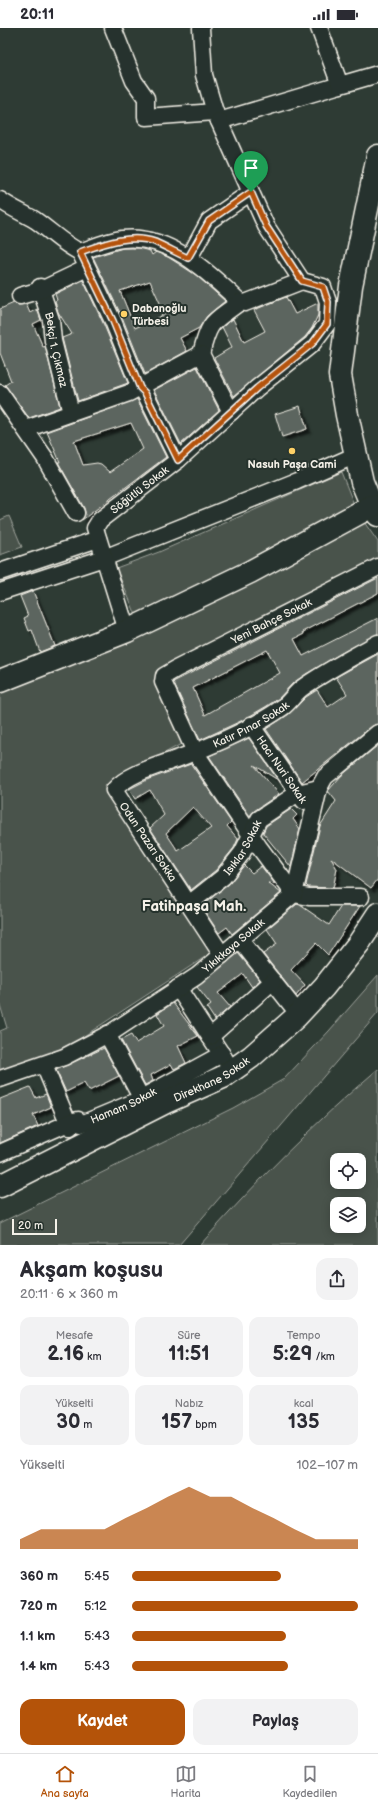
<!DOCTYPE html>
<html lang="tr">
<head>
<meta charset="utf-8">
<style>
  body { margin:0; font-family:"Balsamiq Sans",sans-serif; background:#f2f2f3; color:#2b2b33; height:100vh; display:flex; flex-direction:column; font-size:15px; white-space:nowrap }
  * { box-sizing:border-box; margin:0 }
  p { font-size:13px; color:#7c7c81 }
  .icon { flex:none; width:22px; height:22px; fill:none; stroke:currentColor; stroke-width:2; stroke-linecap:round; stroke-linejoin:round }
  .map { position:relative; height:1217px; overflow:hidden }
  .side { display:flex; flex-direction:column; background:#fff; flex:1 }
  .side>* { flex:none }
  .tools { position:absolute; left:330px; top:1125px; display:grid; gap:8px }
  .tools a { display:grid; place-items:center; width:36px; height:36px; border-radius:8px; background:#fff; box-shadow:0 2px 10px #0003; font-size:20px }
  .scale { position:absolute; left:12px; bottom:10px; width:45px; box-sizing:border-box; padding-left:4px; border:2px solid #f4f1e8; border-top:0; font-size:11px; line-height:14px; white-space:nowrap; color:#f4f1e8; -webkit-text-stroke:3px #26332d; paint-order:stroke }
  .pin { position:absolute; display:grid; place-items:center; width:34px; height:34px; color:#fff; margin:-41px -17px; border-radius:50% 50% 50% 0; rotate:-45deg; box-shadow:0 0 4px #0007 }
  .pin .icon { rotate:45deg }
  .round { display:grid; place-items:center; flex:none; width:42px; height:42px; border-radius:12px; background:#f2f2f3 }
  .headline { display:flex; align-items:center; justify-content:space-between; height:68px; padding:0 20px }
  h1 { font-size:22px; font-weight:800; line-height:30px }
  .stats { display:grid; grid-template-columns:repeat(3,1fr); gap:6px; height:68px; padding:4px 20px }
  .stats div { display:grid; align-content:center; border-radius:10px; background:#f2f2f3; text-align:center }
  .stats b { font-size:20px; font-weight:800 }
  .stats small { font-size:11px; font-weight:400 }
  .stats p { font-size:11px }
  .chart { height:112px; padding:8px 20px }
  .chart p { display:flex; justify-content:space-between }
  .chart svg { width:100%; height:72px; margin-top:4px; fill:#b45309; opacity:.7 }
  .action { display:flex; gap:8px; margin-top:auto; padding:8px 20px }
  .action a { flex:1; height:46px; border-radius:12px; background:#b45309; color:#fff; font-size:16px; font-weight:800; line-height:46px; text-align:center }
  .action a+a { background:#f2f2f3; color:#2b2b33 }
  ul { padding:0 20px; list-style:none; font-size:13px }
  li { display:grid; grid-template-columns:64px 48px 1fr; align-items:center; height:30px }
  li i { height:10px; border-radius:5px; background:#b45309 }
  .status { display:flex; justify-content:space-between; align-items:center; height:28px; padding:0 20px; background:#fff; direction:ltr }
  .status svg { height:11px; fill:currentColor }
  .tabs { display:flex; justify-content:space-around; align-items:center; height:56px; border-top:1px solid #e1e1e2; background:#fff; font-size:11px; color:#7c7c81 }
  .tabs a { display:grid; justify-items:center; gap:2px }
  .tabs .active { color:#b45309 }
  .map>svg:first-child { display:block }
  .green { fill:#48524c; stroke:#9ea29a; fill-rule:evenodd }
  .building { fill:#5c655e; stroke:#f4f1e8; fill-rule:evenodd; filter:url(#shadow) }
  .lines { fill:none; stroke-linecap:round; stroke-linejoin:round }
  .street-casing { stroke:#f4f1e8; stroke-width:19 }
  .secondary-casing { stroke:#f4f1e8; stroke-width:25 }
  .street { stroke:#26332d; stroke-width:16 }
  .secondary { stroke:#26332d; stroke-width:22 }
  .route-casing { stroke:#fff; stroke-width:8 }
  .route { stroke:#b45309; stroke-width:5 }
  .poi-dot { fill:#ffd166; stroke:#26332d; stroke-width:1.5 }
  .labels { text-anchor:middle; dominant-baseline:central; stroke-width:4; stroke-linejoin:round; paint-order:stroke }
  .poi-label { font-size:11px; font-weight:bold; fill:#f4f1e8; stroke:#26332d; text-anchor:start }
  .street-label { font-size:11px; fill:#f4f1e8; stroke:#26332d }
  .district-label { font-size:15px; font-weight:bold; fill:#f4f1e8; stroke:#26332d }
</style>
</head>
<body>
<div class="status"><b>20:11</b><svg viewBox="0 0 49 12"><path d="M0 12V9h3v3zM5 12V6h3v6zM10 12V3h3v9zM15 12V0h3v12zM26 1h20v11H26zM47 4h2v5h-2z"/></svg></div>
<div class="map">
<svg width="378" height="1217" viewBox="0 0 378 1217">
  <defs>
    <filter id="shadow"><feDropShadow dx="3.5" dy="3.5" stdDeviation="1" flood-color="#0009"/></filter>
  </defs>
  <rect width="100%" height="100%" fill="#2e3b34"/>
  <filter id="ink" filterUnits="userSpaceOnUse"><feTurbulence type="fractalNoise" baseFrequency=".025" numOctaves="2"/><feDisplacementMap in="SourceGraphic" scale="8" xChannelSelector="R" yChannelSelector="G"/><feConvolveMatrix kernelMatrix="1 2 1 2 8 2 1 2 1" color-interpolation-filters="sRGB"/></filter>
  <g filter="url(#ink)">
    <g class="green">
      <polygon points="341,444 355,479 136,587 116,540 159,524"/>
      <polygon points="9,488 22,519 0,527 0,492"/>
      <polygon points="364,494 378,514 378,534 156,645 183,715 104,758 154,837 214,923 61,1023 0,1043 0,1003 7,1000 0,977 0,663"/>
      <polygon points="378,947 378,985 179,1217 0,1217 0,1195 233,1080 284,1051 329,1003"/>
      <path d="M378,1041v176h-178c55,-62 114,-122 178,-176zM337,1132h22v22h-22zM337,1176h22v22h-22z"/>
    </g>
    <g class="building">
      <path d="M123,220h15l12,3 2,4 4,-3 12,5 28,18 29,26 -18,15 -8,12 -19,10 7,13 -42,23 -23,-57 -29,-60zM150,253l15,33 -30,14 -15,-37z"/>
      <polygon points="83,252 104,297 128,355 78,373 62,310 72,306 58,284 55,273 57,272 55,266"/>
      <polygon points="286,269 295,286 318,275 318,287 312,300 305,309 234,368 214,330 232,319 222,299 233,291 244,314 265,303 254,282"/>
      <polygon points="14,275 18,277 26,276 30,285 37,281 41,292 33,296 43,319 45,318 60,379 29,390 5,357 11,353 0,325 0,281"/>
      <polygon points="197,339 219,382 181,416 154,362"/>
      <path d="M137,371l29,58 -84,63 3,-7 -1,-5 -26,-46h2l-13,-30zM131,395l12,26 -33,23 -9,-8 -4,-1 -14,2 -9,-24z"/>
      <polygon points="300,378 307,401 282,409 275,386"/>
      <path d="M378,550v15l-75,39 1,2 -10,5 9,17 75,-38v16l-33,17 -39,23 -13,9 -14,15 -12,8 -24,14 -43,20 -27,-58zM267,622l13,23 -75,42 -12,-27z"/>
      <polygon points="33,563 55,618 40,624 32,602 29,603 24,590 28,588 20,568"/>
      <polygon points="378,626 378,696 372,698 302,754 266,701 289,686 306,669 317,662 328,679 347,666 336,649"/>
      <polygon points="249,710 278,752 254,737 279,766 254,783 250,788 209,728"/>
      <polygon points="378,717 378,851 371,860 331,830 337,841 333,860 308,859 306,857 320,798 336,773 328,763 341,748"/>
      <path d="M191,736l40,58 -4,4 11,13 -4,9 -18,22 -25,20 -41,-62 14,-13 -14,-25 -15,9 -6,-10 20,-10zM193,779l18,21 -33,23 -12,-18z"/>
      <polygon points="291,781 297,787 293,791 300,801 291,839 263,805 266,798"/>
      <polygon points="244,837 252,845 261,838 275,856 268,855 281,865 232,906 227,899 219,905 201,878 229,856"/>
      <polygon points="297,876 300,877 329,897 341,878 360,878 328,927 316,915 291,942 305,957 296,968 263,926 277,916 267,901"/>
      <polygon points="238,925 260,952 252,959 243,946 218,965 230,979 215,992 207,980 211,977 197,959"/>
      <polygon points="173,975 198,1008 178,1018 186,1035 174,1041 171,1036 151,1047 153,1053 145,1057 121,1012 131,1007 136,1015 164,998 157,986"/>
      <polygon points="104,1020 119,1048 89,1063 84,1055 66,1064 56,1042"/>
      <polygon points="30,1059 36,1070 46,1066 51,1079 33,1087 38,1098 0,1115 0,1071"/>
    </g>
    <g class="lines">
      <defs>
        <g id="street">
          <polyline points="113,0 134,53 146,70 146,89 215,84 219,93 340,57"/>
          <polyline points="201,0 204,47 215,84"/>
          <polyline points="319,0 340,57 378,46"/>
          <path d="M0,172c11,8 23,13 35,20 16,11 28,24 45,32 14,-5 27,-11 42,-13 47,-6 87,34 118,63l5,1 57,-22"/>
          <polyline points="80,224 113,293 140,360 145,365 178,432"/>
          <polyline points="189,230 209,193 251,164"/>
          <path id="s1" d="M40,259l11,33 2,21 18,72"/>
          <polyline points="20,268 41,262 87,240"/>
          <path d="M201,326c9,-36 12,-31 39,-52"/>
          <polyline points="0,365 45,430 76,485"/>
          <polyline points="26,401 129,365 201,326 231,384"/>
          <polyline points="0,544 98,511"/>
          <polyline points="0,564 104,530 297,453 356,427"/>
          <path id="s2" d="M127,603l-32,-103 5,-8 78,-60 79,-72 55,-44 15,-20 1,-22 -5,-15 -21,-6 -36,-55 -47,-105"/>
          <path id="s3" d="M251,697l53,76"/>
          <path id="s4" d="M361,869h-52l-15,-3 -35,-47 -64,-95 -32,-70 1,-6 12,-7 202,-102"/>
          <path id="s5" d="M189,876l34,-27 19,-24 17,-34 39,-26 21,-5"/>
          <polyline points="240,912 293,979"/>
          <path id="s6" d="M222,927l-108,-165c14,-17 47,-25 68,-33 32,-12 73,-30 101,-50 7,-5 12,-14 19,-19 24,-17 51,-31 76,-45"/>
          <polyline points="178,960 226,1033"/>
          <polyline points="107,1006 144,1075"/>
          <polyline points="210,1009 273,953"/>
          <polyline points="44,1037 70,1099"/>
          <path id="s7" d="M0,1051l64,-22 48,-25 85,-56 97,-82 25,-106 6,-11 53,-44"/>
          <path id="s8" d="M0,1125l73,-32 5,-1 3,4 3,-1 48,-20 90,-49"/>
        </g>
        <g id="secondary">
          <polyline points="378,128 351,258 340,347 347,387 362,454 372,478 378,487"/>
          <polyline points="0,653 127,603 250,544 372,478"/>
          <path id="s9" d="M0,1158l166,-84 57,-25 28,-20 45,-40 28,-30 35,-44 19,-29"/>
        </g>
      </defs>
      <use href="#street" class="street-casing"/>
      <use href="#secondary" class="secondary-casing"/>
      <use href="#street" class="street"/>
      <use href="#secondary" class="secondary"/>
    </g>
  </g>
  <g class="lines" filter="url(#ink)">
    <defs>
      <path id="route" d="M251,164l15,34 36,55 21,6 5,15 -1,22 -15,20 -55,44 -79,72 -33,-67 -5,-5 -27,-67 -33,-69c23,-8 51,-19 75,-10 11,5 22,11 33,16l21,-37z"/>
    </defs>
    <use href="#route" class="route-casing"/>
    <use href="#route" class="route"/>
  </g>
  <g class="poi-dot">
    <circle cx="124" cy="286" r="4"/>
    <circle cx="292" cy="423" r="4"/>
  </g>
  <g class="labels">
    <g class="poi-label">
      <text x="132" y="280">Dabanoğlu<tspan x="132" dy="13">Türbesi</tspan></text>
      <text x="292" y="436" text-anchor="middle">Nasuh Paşa Cami</text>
    </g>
    <g class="street-label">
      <text stroke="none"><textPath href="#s1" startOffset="65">Bekçi 1. Çıkmaz</textPath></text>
      <text stroke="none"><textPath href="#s2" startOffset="167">Söğütlü Sokak</textPath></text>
      <text stroke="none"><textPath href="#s4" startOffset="444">Yeni Bahçe Sokak</textPath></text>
      <text stroke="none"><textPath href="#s6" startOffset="350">Katır Pınar Sokak</textPath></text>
      <text stroke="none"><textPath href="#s3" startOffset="54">Hacı Nuri Sokak</textPath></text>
      <text transform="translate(148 814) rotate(56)">Odun Pazarı Sokka</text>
      <text stroke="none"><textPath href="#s5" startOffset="79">Isıklar Sokak</textPath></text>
      <text stroke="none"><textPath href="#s7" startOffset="271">Yıkıkkaya Sokak</textPath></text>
      <text stroke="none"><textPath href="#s9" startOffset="237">Direkhane Sokak</textPath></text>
      <text stroke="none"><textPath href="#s8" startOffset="136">Hamam Sokak</textPath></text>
    </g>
    <g class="district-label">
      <text x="194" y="878">Fatihpaşa Mah.</text>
    </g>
  </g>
</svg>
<div class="tools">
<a><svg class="icon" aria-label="locate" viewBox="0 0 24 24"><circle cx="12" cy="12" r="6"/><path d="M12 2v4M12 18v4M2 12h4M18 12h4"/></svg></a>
<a><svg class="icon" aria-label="layers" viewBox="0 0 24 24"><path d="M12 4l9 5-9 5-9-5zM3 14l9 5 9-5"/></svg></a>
</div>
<div class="scale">20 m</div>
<div class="pin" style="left:251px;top:164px;background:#1e9e55"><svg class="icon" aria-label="arrive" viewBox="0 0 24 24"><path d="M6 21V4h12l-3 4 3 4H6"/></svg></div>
</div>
<section class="side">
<div class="headline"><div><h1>Akşam koşusu</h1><p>20:11 · 6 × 360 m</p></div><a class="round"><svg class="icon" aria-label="share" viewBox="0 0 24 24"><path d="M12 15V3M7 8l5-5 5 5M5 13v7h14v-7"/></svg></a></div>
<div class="stats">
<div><p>Mesafe</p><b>2.16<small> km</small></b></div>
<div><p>Süre</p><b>11:51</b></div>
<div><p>Tempo</p><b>5:29<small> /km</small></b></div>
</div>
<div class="stats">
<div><p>Yükselti</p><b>30<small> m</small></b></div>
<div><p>Nabız</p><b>157<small> bpm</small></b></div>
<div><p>kcal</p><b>135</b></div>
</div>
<div class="chart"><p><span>Yükselti</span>102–107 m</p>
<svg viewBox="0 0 160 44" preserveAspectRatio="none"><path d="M0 44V38L10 32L20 32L30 32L40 32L50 25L60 19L70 12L80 6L90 12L100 12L110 19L120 25L130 32L140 38L150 38L160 38V44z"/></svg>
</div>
<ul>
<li><b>360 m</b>5:45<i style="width:66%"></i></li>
<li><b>720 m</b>5:12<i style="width:100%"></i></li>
<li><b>1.1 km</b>5:43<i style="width:68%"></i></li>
<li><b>1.4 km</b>5:43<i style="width:69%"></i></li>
</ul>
<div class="action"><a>Kaydet</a><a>Paylaş</a></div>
</section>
<nav class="tabs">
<a class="active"><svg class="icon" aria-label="home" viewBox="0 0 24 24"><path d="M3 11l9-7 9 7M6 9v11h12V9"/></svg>Ana sayfa</a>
<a><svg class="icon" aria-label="map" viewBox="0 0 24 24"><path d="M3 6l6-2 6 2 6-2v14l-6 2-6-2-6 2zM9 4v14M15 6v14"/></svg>Harita</a>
<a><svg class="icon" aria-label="saved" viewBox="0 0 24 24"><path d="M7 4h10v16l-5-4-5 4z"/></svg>Kaydedilen</a>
</nav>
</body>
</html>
